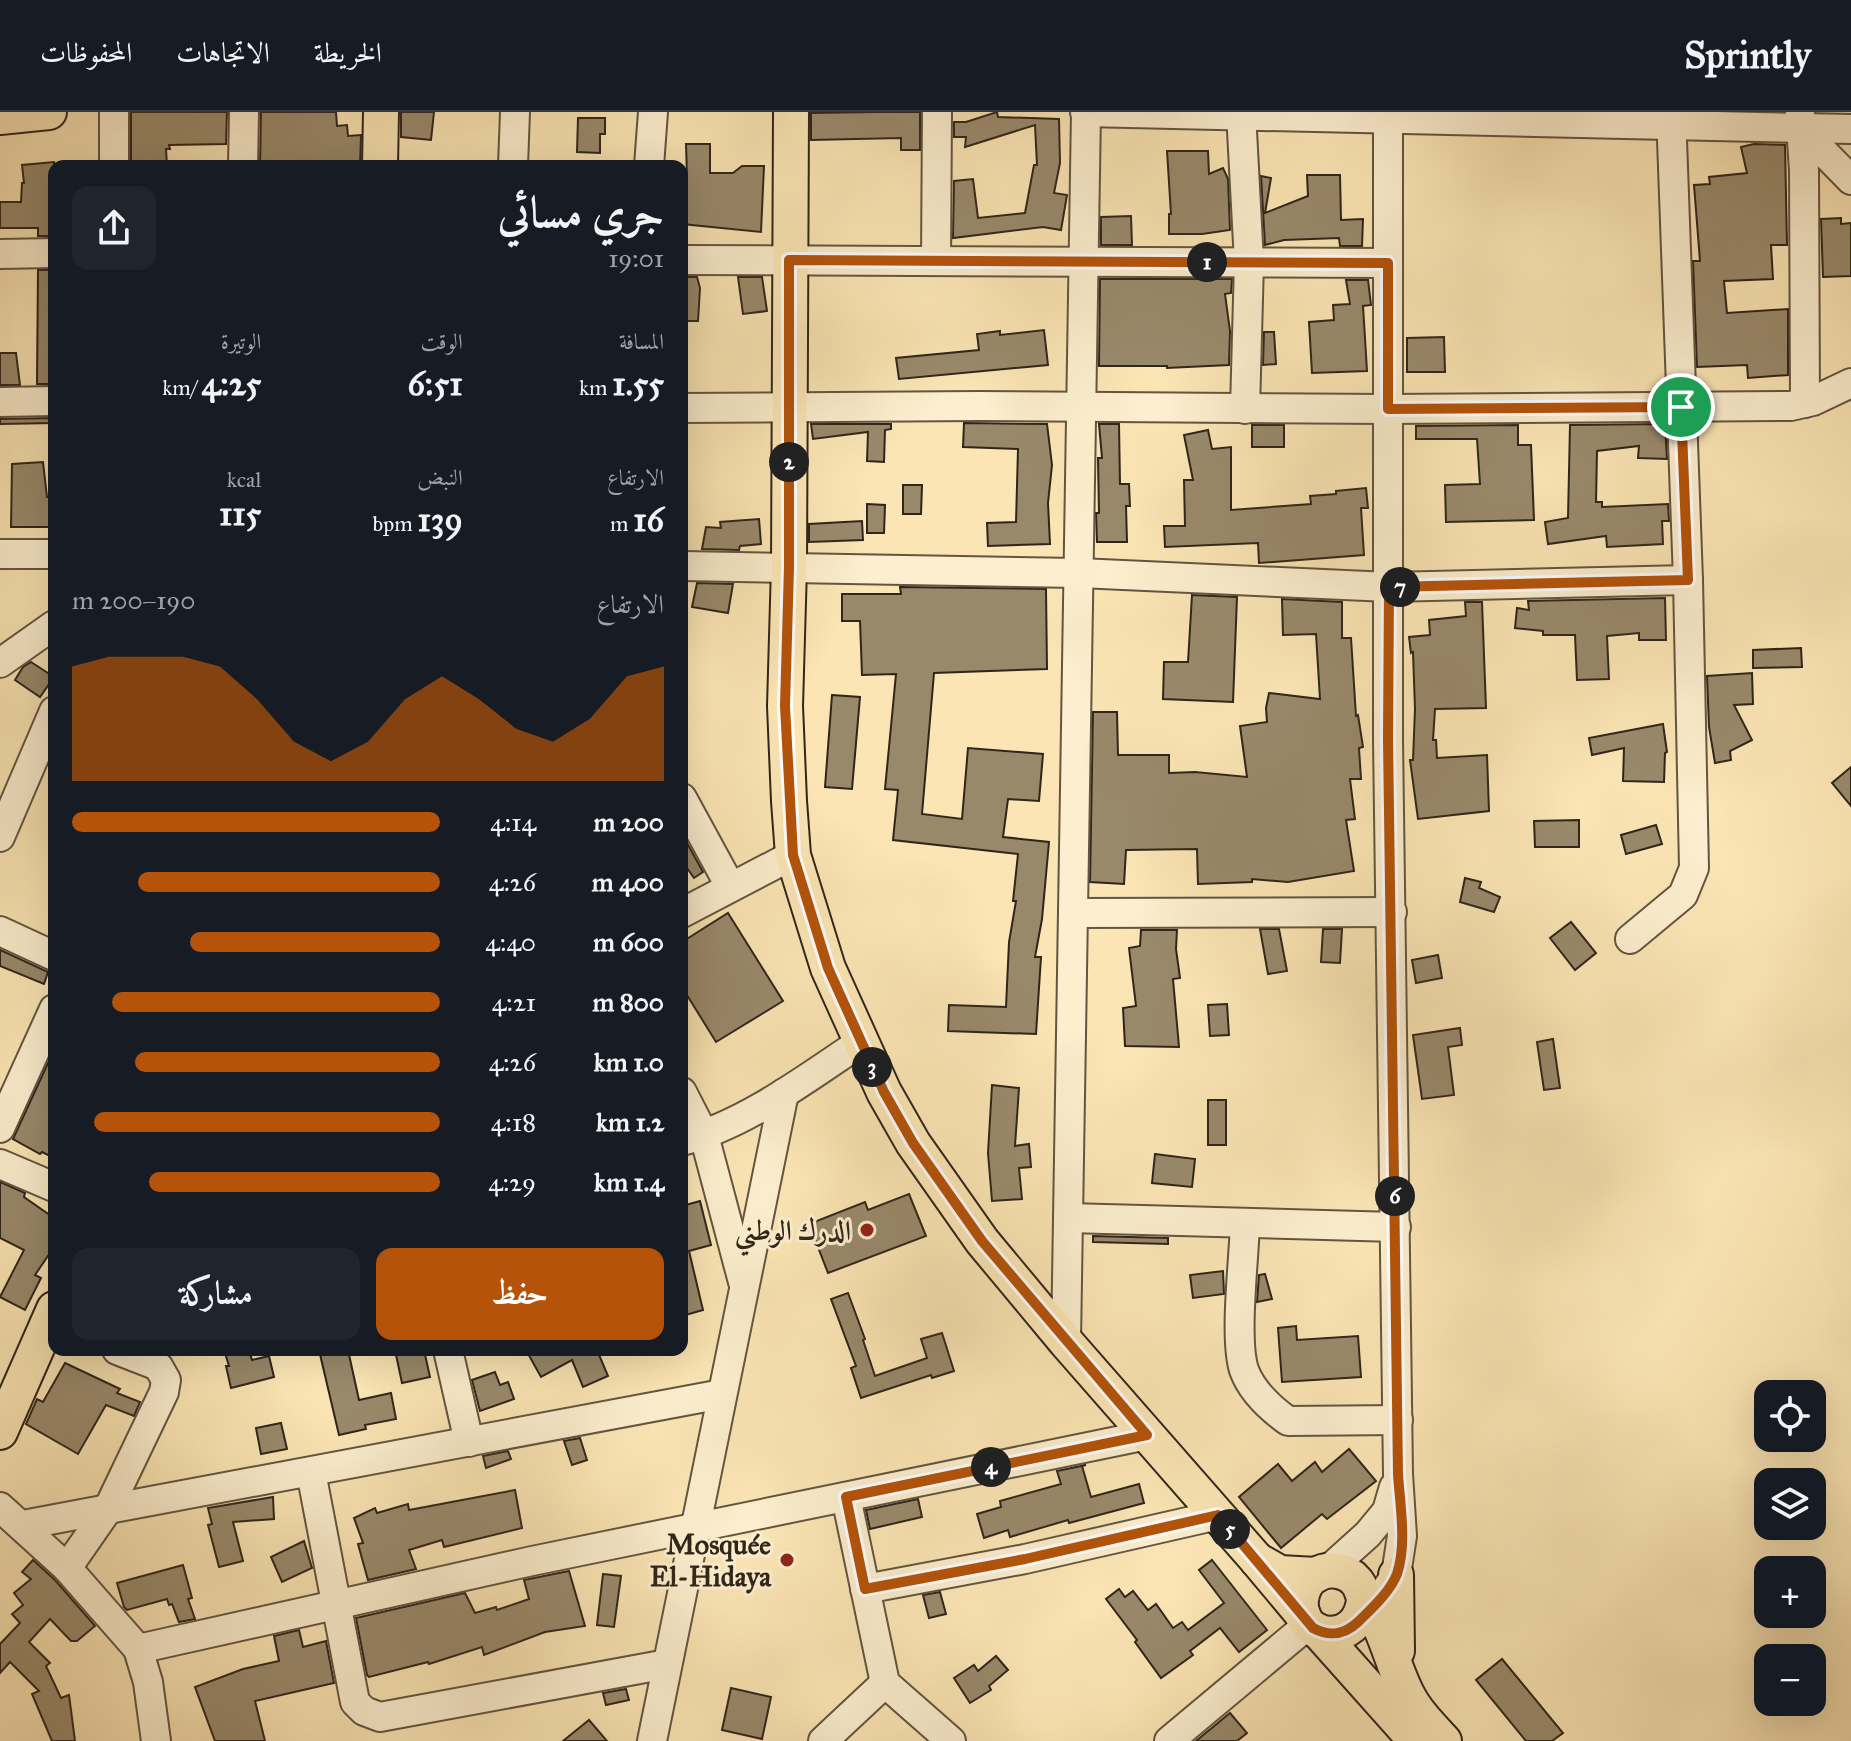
<!DOCTYPE html>
<html lang="ar">
<head>
<meta charset="utf-8">
<style>
  body { margin:0; font-family:"IM FELL Great Primer",Amiri,serif; background:#20242c; color:#f1f3f6; direction:rtl; height:100vh; display:flex; flex-direction:column; font-size:30px; white-space:nowrap }
  * { box-sizing:border-box; margin:0 }
  p { font-size:26px; color:#9ea1a6 }
  .icon { flex:none; width:44px; height:44px; fill:none; stroke:currentColor; stroke-width:2; stroke-linecap:round; stroke-linejoin:round }
  .map { position:relative; flex:1; overflow:hidden; direction:ltr }
  .drawer { position:absolute; left:48px; top:48px; width:640px; height:1196px; display:flex; flex-direction:column; background:#171b24; border-radius:16px; box-shadow:0 8px 32px #0002; direction:rtl }
  .drawer>* { flex:none }
  .buttons { position:absolute; left:1754px; top:1268px; display:grid; gap:16px }
  .buttons a { display:grid; place-items:center; width:72px; height:72px; border-radius:16px; background:#171b24; box-shadow:0 8px 32px #0002; font-size:40px }
  .pin { position:absolute; display:grid; place-items:center; width:68px; height:68px; color:#fff; margin:-34px; border:4px solid #fff; border-radius:50%; box-shadow:0 2px 8px #0007 }
  .km { position:absolute; width:40px; height:40px; margin:-20px; border-radius:50%; background:#222; color:#fff; font-size:22px; line-height:40px; text-align:center }
  .round { display:grid; place-items:center; flex:none; width:84px; height:84px; border-radius:16px; background:#20242c }
  .summary { display:flex; align-items:center; justify-content:space-between; height:136px; padding:0 24px }
  h1 { font-size:44px; font-weight:700; line-height:60px }
  .metrics { display:grid; grid-template-columns:repeat(3,1fr); gap:12px; height:136px; padding:8px 24px }
  .metrics div { display:grid; align-content:center }
  .metrics b { font-size:34px; font-weight:700 }
  .metrics small { font-size:22px; font-weight:400 }
  .metrics p { font-size:22px }
  .chart { height:224px; padding:16px 24px }
  .chart p { display:flex; justify-content:space-between }
  .chart svg { width:100%; height:144px; margin-top:8px; fill:#b45309; opacity:.7 }
  .button { display:flex; gap:16px; margin-top:auto; padding:16px 24px }
  .button a { flex:1; height:92px; border-radius:16px; background:#b45309; color:#fff; font-size:32px; font-weight:700; line-height:92px; text-align:center }
  .button a+a { background:#20242c; color:#f1f3f6 }
  ul { padding:0 24px; list-style:none; font-size:26px }
  li { display:grid; grid-template-columns:128px 96px 1fr; align-items:center; height:60px }
  li i { height:20px; border-radius:10px; background:#b45309 }
  header { display:flex; align-items:center; gap:48px; box-sizing:border-box; height:112px; padding:0 40px; background:#171b24; border-bottom:2px solid #363941 }
  header strong { font-size:38px }
  nav { display:flex; gap:44px; margin-inline-start:auto; font-size:28px }
  .map>svg:first-child { display:block }
  .building { fill:#99896b; stroke:#2f251b; stroke-width:2 }
  .lines { fill:none; stroke-linecap:round; stroke-linejoin:round }
  .minor-casing { stroke:#625541; stroke-width:32 }
  .major-casing { stroke:#2f251b; stroke-width:38 }
  .minor { stroke:#fceece; stroke-width:28 }
  .major { stroke:#fbe5b4; stroke-width:34 }
  .route-casing { stroke:#fff; stroke-width:16 }
  .route { stroke:#b45309; stroke-width:10 }
  .poi-dot { fill:#8f2418; stroke:#fceece; stroke-width:3 }
  .labels { text-anchor:middle; dominant-baseline:central; stroke-width:6; stroke-linejoin:round; paint-order:stroke }
  .poi-label { font-size:28px; font-weight:bold; fill:#2f251b; stroke:#fceece; text-anchor:end }
</style>
</head>
<body>
<header>
<strong>Sprintly</strong>
<nav><a>الخريطة</a><a>الاتجاهات</a><a>المحفوظات</a></nav>
</header>
<div class="map">
<svg width="1851" height="1629" viewBox="0 0 1851 1629">
  <rect width="100%" height="100%" fill="#fbe5b4"/>
  <filter id="stains"><feTurbulence type="fractalNoise" baseFrequency=".0025" numOctaves="4"/><feColorMatrix values="0 0 0 0 .2 0 0 0 0 .09 0 0 0 0 .02 0 0 0 .5 -.17"/></filter>
  <radialGradient id="worn" r=".72"><stop offset=".6" stop-color="#630" stop-opacity="0"/><stop offset="1" stop-color="#630" stop-opacity=".3"/></radialGradient>
  <g class="building">
    <polygon points="131,0 227,0 226,32 169,33 170,37 166,37 167,54 131,54"/>
    <polygon points="261,0 336,0 337,14 347,13 348,24 361,23 360,54 260,54"/>
    <polygon points="401,0 434,0 431,28 401,25"/>
    <polygon points="876,0 920,0 920,38 901,38 901,26 811,28 811,1"/>
    <polygon points="997,0 998,5 1059,7 1060,51 1054,81 1067,83 1061,118 1043,115 953,126 954,69 973,67 978,106 1025,101 1034,53 1037,53 1035,13 965,35 966,25 954,25 954,10 966,10"/>
    <polygon points="578,6 605,6 605,22 600,22 600,41 577,40"/>
    <polygon points="686,32 710,32 710,61 733,61 742,54 764,54 761,120 682,112 682,60 687,65"/>
    <polygon points="1754,32 1785,33 1787,133 1771,133 1773,167 1724,169 1727,201 1788,197 1788,263 1748,266 1747,253 1697,255 1693,149 1700,149 1694,73 1710,72 1709,65 1747,61 1741,35"/>
    <polygon points="1167,39 1208,39 1209,62 1223,56 1228,67 1230,118 1202,122 1169,122 1169,102 1171,102"/>
    <polygon points="54,50 54,124 38,124 38,116 0,116 0,90 21,90 22,71 24,71 22,53"/>
    <polygon points="1307,63 1340,63 1341,108 1363,107 1362,134 1340,134 1339,126 1284,128 1265,133 1261,64 1271,66 1265,101 1308,84"/>
    <polygon points="1131,104 1132,133 1101,133 1101,105"/>
    <polygon points="1841,106 1841,112 1851,111 1851,164 1823,165 1821,107"/>
    <polygon points="38,158 54,158 54,272 37,272"/>
    <polygon points="682,165 697,165 700,176 698,209 682,209"/>
    <polygon points="738,165 762,165 767,199 743,202"/>
    <polygon points="1100,167 1232,167 1231,181 1225,182 1230,219 1229,253 1167,256 1167,254 1099,254"/>
    <polygon points="1346,168 1368,168 1371,193 1363,194 1367,259 1312,261 1309,210 1334,208 1333,193 1350,192"/>
    <polygon points="1044,218 1048,253 899,267 896,246 979,238 977,222 1000,219 1000,223"/>
    <polygon points="1264,220 1274,220 1276,252 1263,253"/>
    <polygon points="1444,225 1445,260 1407,260 1407,226"/>
    <polygon points="0,241 16,241 20,273 0,273"/>
    <polygon points="54,306 54,311 0,312 0,307"/>
    <polygon points="964,311 1047,312 1052,353 1048,391 1050,432 988,434 987,411 1016,410 1018,337 963,335"/>
    <polygon points="811,312 891,312 891,317 885,318 884,350 867,349 868,320 813,327"/>
    <polygon points="1099,312 1119,312 1120,372 1129,372 1130,394 1126,394 1127,430 1097,430 1096,401 1099,401 1098,346 1102,346"/>
    <polygon points="1665,312 1667,347 1638,346 1639,334 1597,339 1596,390 1602,390 1602,395 1668,392 1669,409 1662,409 1663,432 1607,435 1606,424 1548,432 1545,410 1568,406 1570,313"/>
    <rect x="1252" y="313" width="32" height="22"/>
    <polygon points="1518,313 1518,333 1531,333 1534,408 1446,410 1445,373 1480,372 1477,327 1416,327 1416,314"/>
    <polygon points="1208,318 1212,337 1231,335 1231,398 1311,392 1310,384 1336,382 1336,379 1366,376 1368,396 1361,396 1364,443 1259,451 1258,431 1165,435 1164,414 1185,414 1184,368 1193,368 1184,323"/>
    <polygon points="43,350 47,385 54,385 54,415 11,415 12,352"/>
    <polygon points="903,373 922,373 921,402 903,402"/>
    <polygon points="867,392 885,393 884,421 867,421"/>
    <polygon points="759,407 761,432 740,434 739,438 702,437 706,415 721,416 720,410"/>
    <polygon points="862,409 863,428 809,430 809,412"/>
    <polygon points="697,471 733,472 728,501 692,495"/>
    <polygon points="900,475 1046,477 1047,557 934,561 922,702 962,707 968,636 1043,642 1039,689 1008,687 1003,725 1049,730 1042,807 1035,845 1041,845 1036,922 948,919 949,893 1006,895 1009,830 1016,789 1013,789 1018,742 893,728 898,678 885,677 896,562 862,563 860,509 842,509 842,482 901,482"/>
    <polygon points="1192,483 1237,485 1233,590 1163,587 1164,550 1188,550"/>
    <polygon points="1665,486 1666,528 1639,528 1639,521 1607,524 1609,567 1577,568 1575,523 1543,523 1543,519 1515,516 1517,496 1529,498 1528,489"/>
    <polygon points="1282,487 1342,490 1342,526 1351,526 1356,604 1358,603 1363,635 1359,636 1361,667 1350,667 1355,707 1346,708 1354,759 1288,770 1252,767 1252,770 1198,772 1197,737 1126,738 1124,772 1090,770 1093,600 1117,600 1118,643 1169,643 1169,661 1195,660 1247,665 1240,614 1267,610 1266,596 1269,581 1320,587 1316,522 1283,523"/>
    <polygon points="1465,490 1482,490 1486,596 1435,597 1433,628 1436,628 1437,646 1487,643 1489,699 1418,707 1410,648 1413,648 1415,597 1413,540 1411,541 1409,525 1430,523 1429,508 1466,504"/>
    <polygon points="1801,536 1802,555 1753,556 1753,538"/>
    <polygon points="31,550 54,565 40,585 15,568 23,555"/>
    <polygon points="1752,561 1753,592 1734,593 1752,628 1730,639 1731,648 1715,651 1709,615 1707,564"/>
    <polygon points="832,583 860,585 852,677 825,675"/>
    <polygon points="1663,612 1667,640 1665,641 1664,670 1623,669 1624,636 1592,643 1589,626"/>
    <polygon points="1851,655 1851,694 1832,671"/>
    <polygon points="1579,708 1579,735 1535,735 1534,709"/>
    <polygon points="1656,713 1662,732 1626,742 1621,723"/>
    <polygon points="682,722 703,760 694,766 682,749"/>
    <polygon points="1465,766 1481,770 1479,776 1500,785 1494,800 1460,790"/>
    <polygon points="728,801 783,889 716,930 682,875 682,830"/>
    <polygon points="1571,810 1596,841 1575,858 1550,826"/>
    <polygon points="1260,817 1279,817 1287,859 1268,862"/>
    <polygon points="1323,817 1342,817 1340,851 1321,850"/>
    <polygon points="1141,818 1177,818 1176,837 1180,866 1173,867 1179,935 1125,934 1123,896 1136,894 1129,836 1140,834"/>
    <polygon points="0,838 48,860 44,872 0,854"/>
    <polygon points="1438,843 1442,866 1416,871 1412,848"/>
    <polygon points="1227,892 1229,923 1210,924 1208,893"/>
    <polygon points="1460,916 1462,933 1448,935 1454,983 1422,987 1413,923"/>
    <polygon points="1553,927 1560,976 1544,978 1537,930"/>
    <polygon points="54,938 54,1046 42,1040 40,1042 13,1027"/>
    <polygon points="992,973 1019,976 1015,1034 1029,1032 1031,1055 1019,1056 1022,1087 992,1089 988,1041"/>
    <rect x="1208" y="988" width="18" height="45"/>
    <polygon points="1155,1042 1195,1047 1192,1075 1152,1071"/>
    <polygon points="0,1070 25,1081 24,1085 54,1106 54,1135 35,1163 41,1166 25,1198 0,1185 24,1138 0,1126"/>
    <polygon points="909,1082 926,1124 828,1161 809,1112 865,1090 868,1098"/>
    <polygon points="700,1089 711,1133 689,1139 703,1198 682,1204 682,1094"/>
    <polygon points="1093,1124 1168,1126 1168,1132 1093,1130"/>
    <polygon points="1223,1159 1224,1182 1193,1186 1190,1163"/>
    <polygon points="1265,1162 1272,1187 1257,1190 1259,1163"/>
    <polygon points="848,1181 865,1227 863,1228 875,1264 927,1246 921,1227 942,1221 954,1259 932,1266 931,1263 861,1286 851,1256 856,1254 831,1187"/>
    <polygon points="1296,1214 1297,1228 1358,1224 1361,1265 1282,1270 1278,1216"/>
    <polygon points="224,1238 249,1238 252,1248 269,1244 274,1265 231,1276 226,1254 229,1254"/>
    <polygon points="319,1238 348,1238 359,1288 391,1281 396,1307 365,1313 366,1317 339,1323"/>
    <polygon points="395,1238 424,1238 430,1265 402,1271"/>
    <polygon points="526,1238 597,1238 608,1264 583,1275 572,1248 541,1265"/>
    <polygon points="65,1251 120,1277 117,1281 140,1290 134,1304 106,1293 78,1342 26,1312 37,1287 43,1290"/>
    <polygon points="495,1260 500,1273 508,1270 514,1287 480,1299 472,1268"/>
    <polygon points="281,1311 287,1337 261,1342 256,1316"/>
    <polygon points="580,1326 587,1348 572,1353 564,1329"/>
    <polygon points="1349,1337 1376,1369 1327,1407 1322,1402 1281,1436 1239,1385 1278,1352 1292,1369 1315,1350 1322,1360"/>
    <polygon points="508,1339 511,1347 486,1356 483,1344"/>
    <polygon points="1086,1353 1082,1354 1091,1385 1139,1372 1144,1391 1069,1411 1068,1408 1010,1425 1008,1418 984,1426 977,1402 1001,1395 1000,1389 1061,1372 1057,1359"/>
    <polygon points="515,1378 522,1416 444,1435 442,1428 409,1438 416,1457 368,1468 358,1432 363,1431 354,1406 375,1396 377,1401 408,1392 409,1398"/>
    <polygon points="273,1385 274,1407 233,1410 243,1449 219,1455 208,1413 212,1412 208,1396"/>
    <polygon points="918,1387 922,1405 870,1417 866,1398"/>
    <polygon points="304,1429 312,1456 282,1470 271,1445"/>
    <polygon points="33,1448 55,1468 95,1514 77,1529 71,1529 50,1507 29,1530 50,1551 46,1554 61,1586 69,1583 75,1629 52,1629 32,1582 39,1579 10,1550 0,1561 0,1532 20,1511 12,1502 23,1493 14,1481 31,1467 22,1460"/>
    <polygon points="1212,1448 1267,1518 1239,1540 1220,1516 1190,1539 1193,1543 1161,1566 1135,1530 1137,1528 1106,1487 1119,1477 1125,1485 1133,1479 1148,1498 1156,1492 1173,1516 1182,1510 1188,1518 1224,1491 1199,1458"/>
    <polygon points="183,1453 192,1486 188,1487 195,1507 179,1510 172,1492 169,1493 167,1487 127,1498 124,1495 117,1471"/>
    <polygon points="569,1459 585,1514 545,1520 484,1543 482,1535 429,1552 428,1550 369,1565 367,1563 356,1506 465,1481 475,1501 496,1495 497,1498 529,1487 524,1468"/>
    <polygon points="603,1462 621,1464 614,1515 597,1513"/>
    <polygon points="940,1480 946,1502 929,1506 923,1483"/>
    <polygon points="299,1518 303,1535 326,1529 334,1571 255,1589 265,1629 215,1629 195,1575 243,1557 279,1549 274,1524"/>
    <polygon points="996,1544 1008,1558 989,1574 991,1578 970,1591 954,1566 974,1553 978,1559"/>
    <polygon points="1502,1547 1563,1621 1552,1629 1526,1629 1476,1568"/>
    <polygon points="731,1576 771,1585 762,1627 722,1618"/>
    <polygon points="626,1577 629,1588 606,1593 603,1581"/>
    <polygon points="1230,1601 1247,1621 1237,1629 1196,1629"/>
    <polygon points="589,1608 607,1629 563,1629"/>
  </g>
  <g class="lines">
    <defs>
      <g id="minor">
        <polyline points="114,0 114,54"/>
        <polyline points="1085,0 1851,17"/>
        <polyline points="1241,0 1249,150 1245,297"/>
        <polyline points="1800,0 1804,58 1805,291"/>
        <polyline points="1800,16 1851,68"/>
        <polyline points="243,54 244,0"/>
        <polyline points="513,54 515,0"/>
        <polyline points="649,54 653,0"/>
        <polyline points="0,142 54,141"/>
        <polyline points="682,148 1388,151"/>
        <polyline points="936,149 937,0"/>
        <polyline points="0,290 54,289"/>
        <polyline points="682,296 979,294 1388,297 1791,294 1813,289 1851,271"/>
        <polyline points="0,442 54,442"/>
        <polyline points="682,454 1079,461 1389,475 1688,468"/>
        <polyline points="0,551 54,513"/>
        <polyline points="682,686 730,774"/>
        <polyline points="0,725 54,599"/>
        <polyline points="682,801 793,743"/>
        <polyline points="1073,801 1392,800"/>
        <polyline points="0,819 54,844"/>
        <polyline points="1630,827 1683,783 1694,756 1688,468 1671,0"/>
        <polyline points="682,980 704,1023 743,1170"/>
        <polyline points="0,1016 54,897"/>
        <path d="M682,1029c63,-16 125,-63 179,-99"/>
        <polyline points="0,1052 54,1075"/>
        <polyline points="1068,1106 1396,1115"/>
        <path d="M1245,1111c-1,36 -11,116 -1,147 8,22 26,38 44,51l110,-1"/>
        <polyline points="1066,1230 1086,0"/>
        <polyline points="448,1238 469,1330"/>
        <polyline points="311,1360 355,1590 364,1599 380,1605 667,1552"/>
        <polyline points="846,1385 885,1571 951,1629"/>
        <polyline points="0,1395 67,1456 138,1537 148,1570 156,1629"/>
        <polyline points="23,1413 722,1282"/>
        <polyline points="67,1456 108,1397 164,1280 166,1268 158,1254 117,1238"/>
        <polyline points="1327,1459 1368,1422 1387,1399 1394,1375"/>
        <polyline points="865,1477 1025,1447 1218,1403"/>
        <polyline points="1385,1479 1396,1463 1402,1424 1398,1362 1388,627 1388,0"/>
        <polyline points="138,1537 532,1449 1147,1323"/>
        <polyline points="652,1629 784,981"/>
        <polyline points="823,1629 885,1571"/>
        <polyline points="1169,1629 1309,1512"/>
      </g>
      <g id="major">
        <polyline points="791,0 789,455 785,594 789,689 793,743 828,856 884,980 913,1031 982,1129 1066,1230 1257,1448"/>
        <polyline points="0,5 49,0"/>
        <polyline points="380,54 381,0"/>
        <polyline points="0,1320 54,1197"/>
        <polyline points="1396,1463 1397,1539"/>
        <path d="M1364,1488c-5,48 -67,42 -63,0 1,-10 6,-20 15,-25 12,-8 31,-5 40,6 6,6 6,15 11,22 20,30 24,58 39,89 9,19 24,34 38,49"/>
        <polyline points="1303,1503 1257,1448 1280,1461 1316,1463"/>
        <polyline points="1318,1519 1416,1629"/>
      </g>
    </defs>
    <use href="#minor" class="minor-casing"/>
    <use href="#major" class="major-casing"/>
    <use href="#minor" class="minor"/>
    <use href="#major" class="major"/>
  </g>
  <g class="lines">
    <defs>
      <path id="route" d="M789,148l599,3v146l293,-2 7,173 -299,7 -1,152 10,735c2,31 9,70 -1,100 -7,18 -26,35 -39,48 -14,13 -28,15 -45,6l-95,-113 -193,44 -160,30 -19,-92 301,-62 -165,-194 -69,-98 -29,-51 -56,-124 -35,-113 -8,-149 4,-139z"/>
    </defs>
    <use href="#route" class="route-casing"/>
    <use href="#route" class="route"/>
  </g>
  <g class="poi-dot">
    <circle cx="867" cy="1118" r="8"/>
    <circle cx="787" cy="1448" r="8"/>
  </g>
  <g class="labels">
    <g class="poi-label">
      <text x="851" y="1118">الدرك الوطني</text>
      <text x="771" y="1432">Mosquée<tspan x="771" dy="32">El-Hidaya</tspan></text>
    </g>
  </g>
  <rect width="100%" height="100%" filter="url(#stains)"/>
  <rect width="100%" height="100%" fill="url(#worn)"/>
</svg>
<div class="buttons">
<a><svg class="icon" aria-label="locate" viewBox="0 0 24 24"><circle cx="12" cy="12" r="6"/><path d="M12 2v4M12 18v4M2 12h4M18 12h4"/></svg></a>
<a><svg class="icon" aria-label="layers" viewBox="0 0 24 24"><path d="M12 4l9 5-9 5-9-5zM3 14l9 5 9-5"/></svg></a>
<a>+</a>
<a>−</a>
</div>
<div class="pin" style="left:1681px;top:295px;background:#1e9e55"><svg class="icon" aria-label="arrive" viewBox="0 0 24 24"><path d="M6 21V4h12l-3 4 3 4H6"/></svg></div>
<b class="km" style="left:1207px;top:150px">1</b>
<b class="km" style="left:789px;top:350px">2</b>
<b class="km" style="left:872px;top:955px">3</b>
<b class="km" style="left:991px;top:1355px">4</b>
<b class="km" style="left:1230px;top:1417px">5</b>
<b class="km" style="left:1395px;top:1084px">6</b>
<b class="km" style="left:1400px;top:475px">7</b>
<section class="drawer">
<div class="summary"><div><h1>جري مسائي</h1><p>19:01</p></div><a class="round"><svg class="icon" aria-label="share" viewBox="0 0 24 24"><path d="M12 15V3M7 8l5-5 5 5M5 13v7h14v-7"/></svg></a></div>
<div class="metrics">
<div><p>المسافة</p><b>1.55<small> km</small></b></div>
<div><p>الوقت</p><b>6:51</b></div>
<div><p>الوتيرة</p><b>4:25<small> /km</small></b></div>
</div>
<div class="metrics">
<div><p>الارتفاع</p><b>16<small> m</small></b></div>
<div><p>النبض</p><b>139<small> bpm</small></b></div>
<div><p>kcal</p><b>115</b></div>
</div>
<div class="chart"><p><span>الارتفاع</span>190–200 m</p>
<svg viewBox="0 0 160 44" preserveAspectRatio="none"><path d="M0 44V9L10 6L20 6L30 6L40 9L50 19L60 32L70 38L80 32L90 19L100 12L110 19L120 28L130 32L140 25L150 12L160 9V44z"/></svg>
</div>
<ul>
<li><b>200 m</b>4:14<i style="width:100%"></i></li>
<li><b>400 m</b>4:26<i style="width:82%"></i></li>
<li><b>600 m</b>4:40<i style="width:68%"></i></li>
<li><b>800 m</b>4:21<i style="width:89%"></i></li>
<li><b>1.0 km</b>4:26<i style="width:83%"></i></li>
<li><b>1.2 km</b>4:18<i style="width:94%"></i></li>
<li><b>1.4 km</b>4:29<i style="width:79%"></i></li>
</ul>
<div class="button"><a>حفظ</a><a>مشاركة</a></div>
</section>
</div>
</body>
</html>
